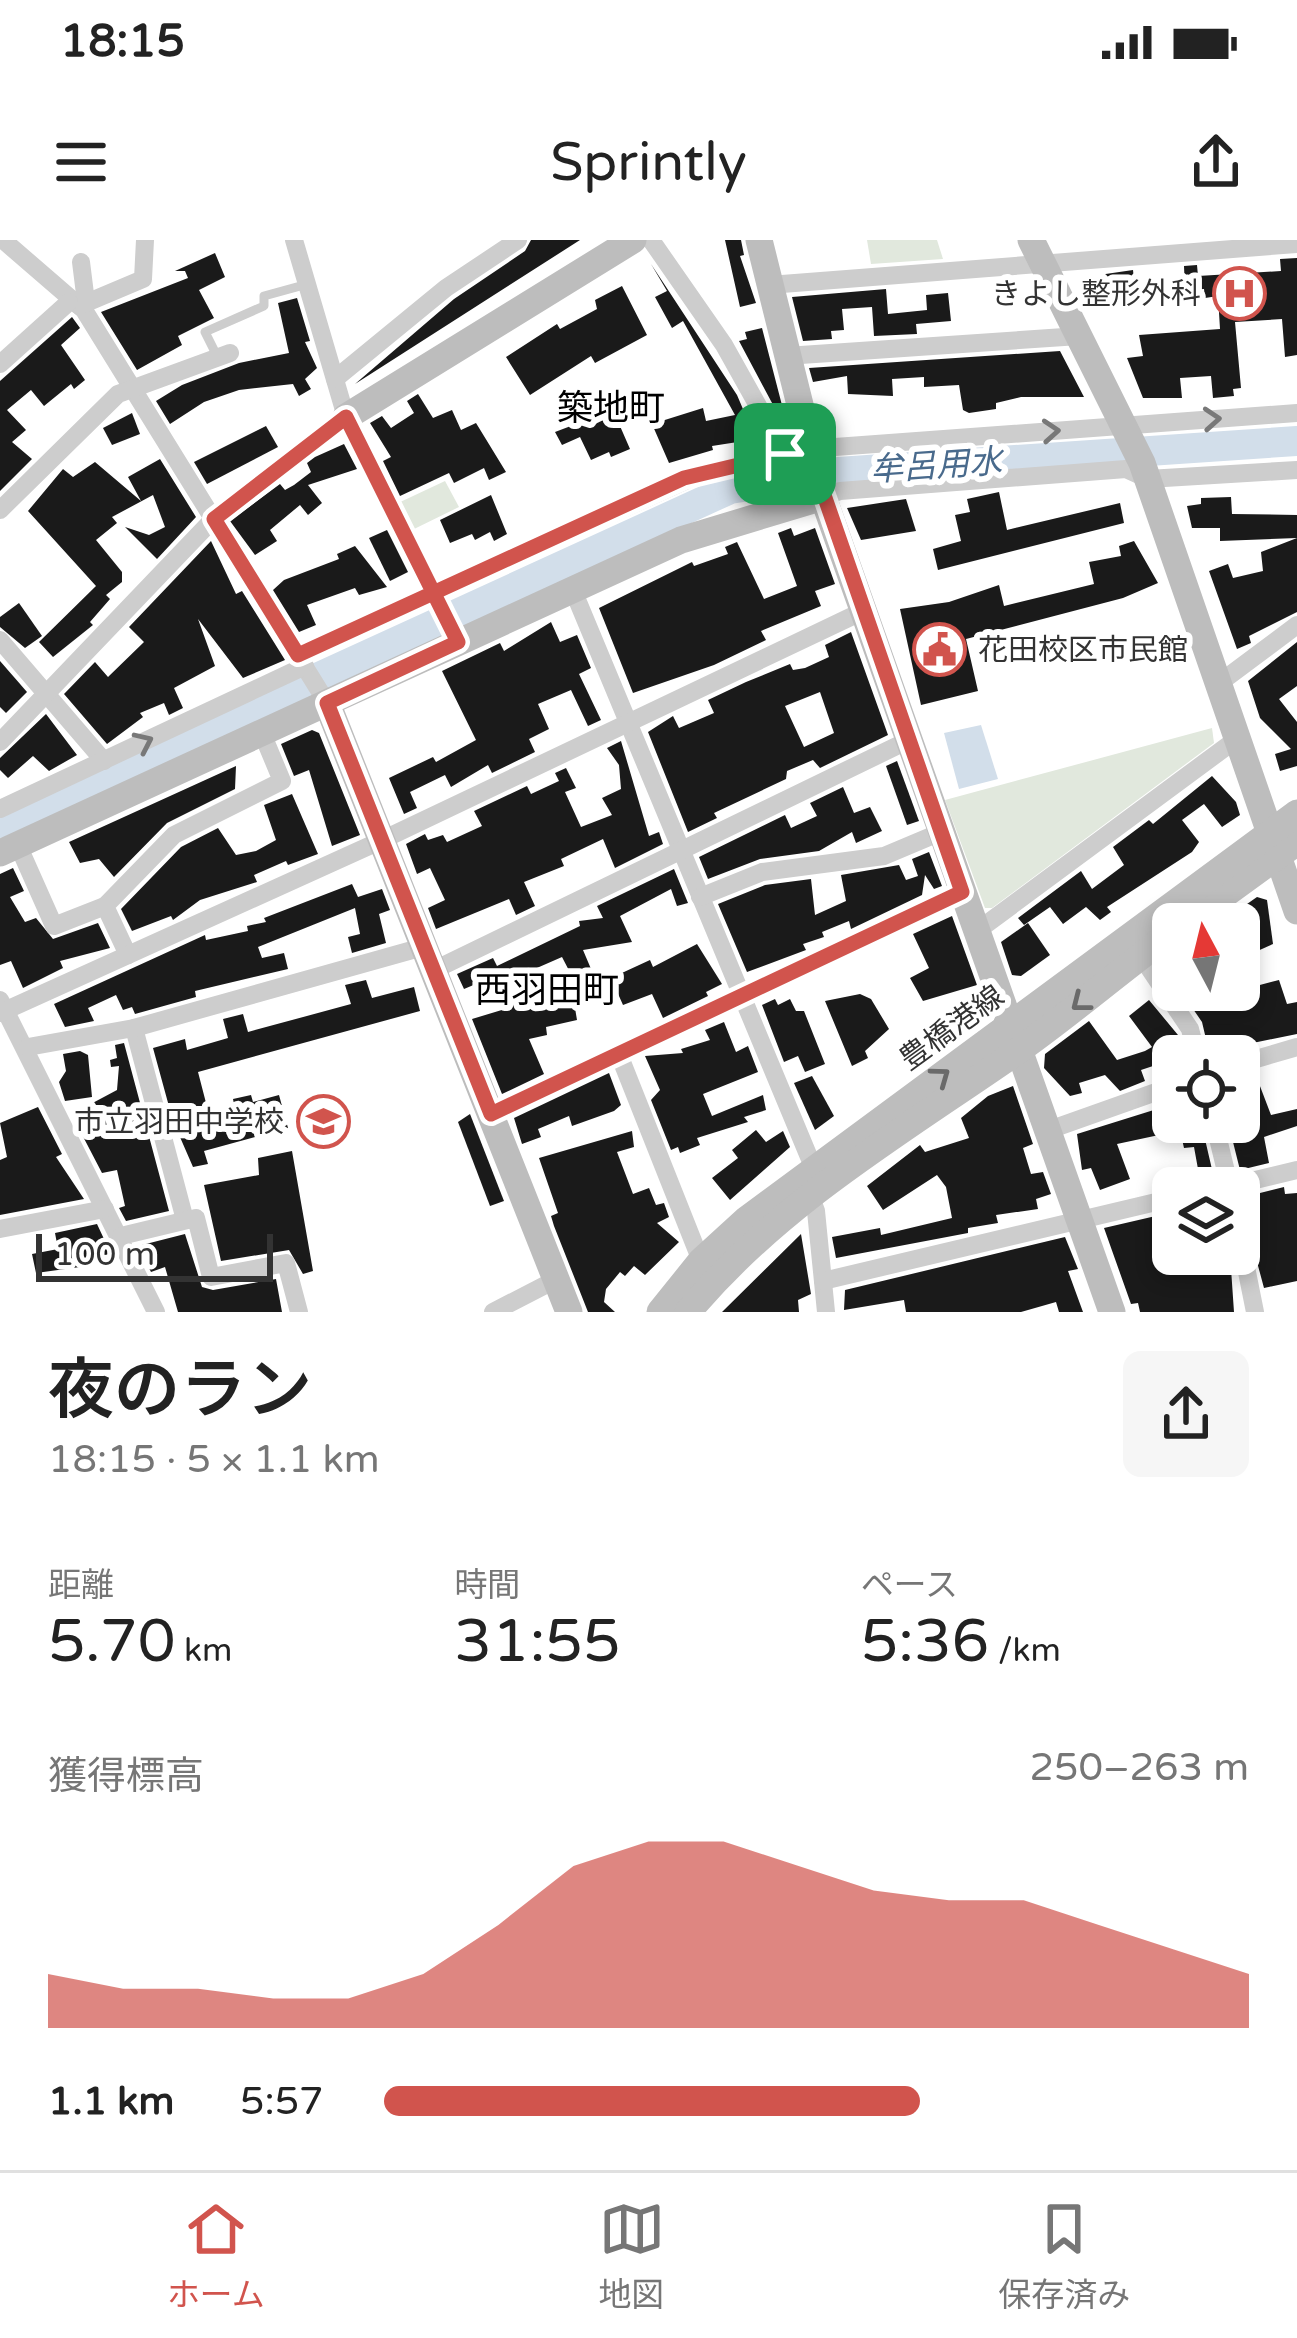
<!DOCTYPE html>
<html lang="ja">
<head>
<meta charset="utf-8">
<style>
  body { margin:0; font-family:"Varela Round","Noto Sans JP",sans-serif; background:#f6f6f6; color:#222; height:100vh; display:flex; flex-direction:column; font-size:45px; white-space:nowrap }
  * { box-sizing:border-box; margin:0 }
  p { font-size:39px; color:#767676 }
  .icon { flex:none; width:66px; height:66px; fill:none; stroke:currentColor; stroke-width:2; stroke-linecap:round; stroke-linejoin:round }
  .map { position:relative; height:1072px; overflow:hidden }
  .drawer { display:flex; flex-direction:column; background:#fff; flex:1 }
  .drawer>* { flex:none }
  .needle { width:78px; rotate:353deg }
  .buttons { position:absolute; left:1152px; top:663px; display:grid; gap:24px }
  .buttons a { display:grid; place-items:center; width:108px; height:108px; border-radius:18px; background:#fff; box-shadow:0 6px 18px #0003; font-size:60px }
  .scale { position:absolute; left:36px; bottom:30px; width:237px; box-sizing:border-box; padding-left:12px; border:6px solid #333; border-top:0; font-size:33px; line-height:42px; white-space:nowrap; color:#333; -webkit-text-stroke:9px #fff; paint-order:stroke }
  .pin { position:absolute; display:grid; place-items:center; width:102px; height:102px; color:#fff; margin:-51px; border-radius:24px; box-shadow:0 6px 18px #0006 }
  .round { display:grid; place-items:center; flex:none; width:126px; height:126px; border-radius:18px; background:#f6f6f6 }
  .headline { display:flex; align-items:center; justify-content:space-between; height:204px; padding:0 48px }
  h1 { font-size:66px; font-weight:600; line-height:90px }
  .metrics { display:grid; grid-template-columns:repeat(3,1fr); gap:18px; height:204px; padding:12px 48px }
  .metrics div { display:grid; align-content:center }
  .metrics b { font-size:60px; font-weight:600 }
  .metrics small { font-size:33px; font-weight:400 }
  .metrics p { font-size:33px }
  .chart { height:336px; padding:24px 48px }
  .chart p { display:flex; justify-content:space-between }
  .chart svg { width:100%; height:216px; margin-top:12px; fill:#d1544d; opacity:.7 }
  ul { padding:0 48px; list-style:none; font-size:39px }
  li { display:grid; grid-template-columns:192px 144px 1fr; align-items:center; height:90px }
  li i { height:30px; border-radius:15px; background:#d1544d }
  .status { display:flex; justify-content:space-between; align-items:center; height:84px; padding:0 60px; background:#fff; direction:ltr }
  .status svg { height:33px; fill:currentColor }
  header { display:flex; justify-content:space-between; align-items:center; height:156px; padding:0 48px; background:#fff; font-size:54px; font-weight:600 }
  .menu { display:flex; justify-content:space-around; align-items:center; height:168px; border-top:3px solid #e0e0e0; background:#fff; font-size:33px; color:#767676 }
  .menu a { display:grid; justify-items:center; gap:6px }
  .menu .active { color:#d1544d }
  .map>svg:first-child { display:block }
  .green { fill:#e1e8dd }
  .water { fill:#d2deea }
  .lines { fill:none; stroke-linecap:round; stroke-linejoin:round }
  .river { stroke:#d2deea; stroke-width:30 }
  .building { fill:#1a1a1a; fill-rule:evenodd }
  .lane { stroke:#cdcdcd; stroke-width:9 }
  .street { stroke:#cdcdcd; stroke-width:18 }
  .secondary { stroke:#bdbdbd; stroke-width:27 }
  .oneway { stroke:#787878 }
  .oneway2 { stroke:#6a6a6a }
  .route-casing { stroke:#fff; stroke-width:24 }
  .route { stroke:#d1544d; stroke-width:15 }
  .labels { text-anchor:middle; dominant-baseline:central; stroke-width:12; stroke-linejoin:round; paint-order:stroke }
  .poi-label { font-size:30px; fill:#333; stroke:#fff; text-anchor:end }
  .street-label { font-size:30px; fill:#333; stroke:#fff }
  .water-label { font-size:33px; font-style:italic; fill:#496a8c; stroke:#fff }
  .quarter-label { font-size:36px; fill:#000; stroke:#fff }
</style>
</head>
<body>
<div class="status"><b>18:15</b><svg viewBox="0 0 49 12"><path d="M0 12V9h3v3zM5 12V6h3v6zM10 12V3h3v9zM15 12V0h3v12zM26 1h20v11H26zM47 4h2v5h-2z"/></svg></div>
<header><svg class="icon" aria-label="menu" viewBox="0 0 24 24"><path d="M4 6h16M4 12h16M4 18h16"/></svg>Sprintly<svg class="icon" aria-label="share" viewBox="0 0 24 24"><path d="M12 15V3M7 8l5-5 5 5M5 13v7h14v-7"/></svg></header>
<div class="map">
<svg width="1297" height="1072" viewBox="0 0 1297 1072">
  <rect width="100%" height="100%" fill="#fff"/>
  <g class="green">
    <polygon points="867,0 937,0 943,19 871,24"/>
    <polygon points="445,241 459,267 410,291 396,264"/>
    <polygon points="1212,488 1214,503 992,668 985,668 945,560"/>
  </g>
  <polygon class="water" points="981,485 998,539 959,549 944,493"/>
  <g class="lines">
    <polyline class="river" points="0,583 730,249 838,232 1297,201"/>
  </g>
  <g class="building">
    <polygon points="531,0 580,0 355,144 454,59 525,11"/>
    <polygon points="725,0 741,0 744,15 740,16 756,63 740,67"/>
    <polygon points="215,13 225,37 199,50 214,78 178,96 182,105 137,130 101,72 188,38 185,31 175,31"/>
    <polygon points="1297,18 1297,115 1285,117 1282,79 1235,82 1241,148 1233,149 1234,156 1213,158 1211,136 1180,138 1182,158 1143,158 1127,118 1143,116 1139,95 1220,89 1218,56 1205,58 1204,49 1185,50 1184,26 1197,25 1198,36 1281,31 1280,19"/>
    <polygon points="651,24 737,155 754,195 744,201 712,206 713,210 669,223 652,184 703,168 706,181 735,175 683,81 672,88 655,57 667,51"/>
    <polygon points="1133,30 1136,60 1088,55 1085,37"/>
    <polygon points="622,46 647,95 595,123 591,116 530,155 506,117 557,84 560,89 597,69 595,60"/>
    <polygon points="886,49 888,74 927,70 926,55 948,53 951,81 916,84 917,94 874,96 872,67 842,69 844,90 831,91 832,99 803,101 792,57"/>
    <polygon points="297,58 310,101 305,102 317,128 305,139 311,149 299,156 293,144 239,150 204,162 170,184 156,161 182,145 239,123 289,113 278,63"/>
    <polygon points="72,77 80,88 61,105 85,140 74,149 71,144 44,166 31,150 7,170 26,190 12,202 32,219 0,251 0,141"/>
    <polygon points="762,88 784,173 779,176 739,101 747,99 745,92"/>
    <polygon points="1060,111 1084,157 1021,157 996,163 996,169 969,173 963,170 959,145 924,147 924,137 892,139 893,156 848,154 847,136 813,142 809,128"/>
    <polygon points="418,154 433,178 452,170 461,190 476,183 506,232 489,240 484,228 454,243 449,233 400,256 383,221 391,217 370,183 382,176 391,188 414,173 407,161"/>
    <polygon points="613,170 630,209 611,217 609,212 591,220 580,197 562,205 555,192"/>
    <polygon points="132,173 140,194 112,205 103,188"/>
    <polygon points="266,186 278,207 207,244 194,222"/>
    <polygon points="344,204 357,229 308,245 322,263 308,275 300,265 270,290 277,301 255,315 230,281 280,244 285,250 294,245 311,232 307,223 315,217"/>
    <polygon points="160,219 196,277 157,319 125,287 149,295 165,287 153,255 112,277 117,283 96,300 122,332 122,342 106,355 110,359 90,382 93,385 53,417 39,402 96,346 28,271 63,229 73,237 95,222 141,261 128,237"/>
    <polygon points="999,252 1007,290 1120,263 1124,283 938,330 933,309 961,301 955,275 970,272 967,259"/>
    <polygon points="491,255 507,294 494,301 490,292 475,300 472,294 450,303 440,280"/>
    <polygon points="1231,257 1232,274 1297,275 1297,372 1249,396 1251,403 1237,409 1209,331 1228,324 1233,338 1263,331 1261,312 1297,298 1220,301 1220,288 1192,288 1187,266 1201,264 1201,258"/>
    <polygon points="906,259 916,291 861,300 847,268"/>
    <polygon points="791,288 794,296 815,288 835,344 815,351 821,366 761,391 766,400 714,425 633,453 599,368 692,322 694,326 728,314 725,307 737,302 764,359 797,346 778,293"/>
    <polygon points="387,290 408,332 390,341 369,298"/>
    <polygon points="211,301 236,354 242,351 285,420 243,438 198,379 215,426 174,448 183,468 169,475 164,463 140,473 143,477 107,504 64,454 95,422 108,437 144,402 129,387"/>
    <polygon points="1134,301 1158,343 1123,358 966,399 978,451 921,465 900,369 949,362 999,345 1004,366 1094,344 1089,322 1121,316 1119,306"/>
    <polygon points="355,306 387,347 359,355 355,348 307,365 316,385 299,392 273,350 284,340 339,319 337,314"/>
    <polygon points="19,363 42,396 25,408 0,387 0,377"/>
    <polygon points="551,382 560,402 577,395 591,428 579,434 601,480 588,486 571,450 538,464 549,489 529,499 535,512 492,533 488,525 451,547 445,535 410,552 417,568 404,574 389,538 433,517 436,522 476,500 442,431 500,403 504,411"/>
    <path d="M851,392l37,103 -68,33 -7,-8 -26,11 -1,8 -72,34 3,5 -29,14 -40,-100 25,-16 6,12 35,-15 -6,-13 38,-18 44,-18 3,6 12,-2 24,-11 -4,-12zM820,452l14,41 -30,14 -19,-41z"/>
    <polygon points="1297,402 1297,446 1279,459 1297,482 1297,526 1280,531 1275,514 1291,509 1260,478 1248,441"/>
    <polygon points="0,421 27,452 6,473 0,467"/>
    <polygon points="46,474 77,515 49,531 33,516 8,538 0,530 0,518"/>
    <polygon points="312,490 319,493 360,595 332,606 309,530 294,536 281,504"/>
    <polygon points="621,501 649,596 659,592 663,604 615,628 603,599 561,619 564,626 524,642 535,666 516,675 509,659 436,689 428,668 445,660 430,628 417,634 406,604 425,594 428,600 443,595 447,602 482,586 474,571 527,546 531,554 559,541 555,533 566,528 576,548 565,552 581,587 612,575 602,558 621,549 619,525 607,508"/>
    <polygon points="897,521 919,581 907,585 886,526"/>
    <polygon points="236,526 235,549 167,583 114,637 99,619 80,623 69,602"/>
    <polygon points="1212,536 1236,562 1240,575 1222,587 1204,564 1182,580 1199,602 1192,612 1107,667 1111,672 1100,680 1086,667 1063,684 1050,667 1024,685 1018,678 1081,631 1092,649 1124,625 1113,607 1149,580 1153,584"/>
    <polygon points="843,547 854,573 870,567 882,591 856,603 852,592 819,611 760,619 708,639 699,617 785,575 791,588 817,576 810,563"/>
    <polygon points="292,554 318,614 288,625 286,621 254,635 257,642 200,660 173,680 171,676 132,691 121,669 181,607 218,588 236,615 256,611 276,600 264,565"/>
    <polygon points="929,612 942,646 934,649 925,635 922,655 851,689 849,681 822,692 824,697 803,704 806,710 747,732 718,664 765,645 811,639 815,675 846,661 841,635 899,625 906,640 918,636 912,619"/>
    <polygon points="13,628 24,651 10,657 25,682 36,678 53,699 98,683 110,708 60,721 63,728 23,748 11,721 0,725 0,634"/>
    <polygon points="674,629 688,663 677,666 671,649 620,676 632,702 583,710 594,736 576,744 562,717 530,731 537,763 573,756 577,780 546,787 547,795 529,799 544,834 502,854 472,779 512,767 495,736 464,749 457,734 493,718 497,726 580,686 579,681 603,678 597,666"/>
    <polygon points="352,644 358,657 382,649 390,670 379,674 386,703 352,713 348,697 360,694 355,668 258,707 262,718 284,713 288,729 195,751 196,757 135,774 132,767 123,770 116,755 88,768 94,781 65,787 54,764 205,695 206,700 248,691 247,686 266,682 264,678"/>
    <polygon points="1257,657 1267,660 1273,704 1244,717 1237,671"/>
    <polygon points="952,676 977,745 923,761 910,738 929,728 913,694"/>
    <polygon points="1028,683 1050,715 1021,736 1012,735 1001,702"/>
    <polygon points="697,704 722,744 706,752 708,756 663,778 652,754 623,765 611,738 650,720 653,727"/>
    <polygon points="366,740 372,758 414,747 420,771 198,832 212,886 237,879 233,859 251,855 253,862 279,855 288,888 204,911 208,924 193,927 173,881 153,808 185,799 187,810 228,798 223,779 243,774 248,792 351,764 345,745"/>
    <polygon points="1279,740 1287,764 1297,762 1297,794 1243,805 1228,816 1210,816 1202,782 1180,750 1241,750"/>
    <polygon points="860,754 871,759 889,789 865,811 868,818 852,826 825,761"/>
    <polygon points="775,759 778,765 790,759 796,771 804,771 825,824 805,832 798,816 784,822 762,765"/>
    <polygon points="1149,760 1178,795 1183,816 1141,830 1145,841 1120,851 1105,835 1079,843 1082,853 1070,856 1044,828 1045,814 1089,781 1117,820 1145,811 1152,807 1129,776"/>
    <polygon points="724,782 736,812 748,806 758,832 703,854 712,876 763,855 766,870 744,877 748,882 697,898 700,905 680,913 678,907 671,910 651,860 660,850 645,816 683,813 681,809 710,800 705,790"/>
    <polygon points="124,803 169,971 126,981 119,968 125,966 117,930 102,933 77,885 93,878 87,866 117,850 119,826 111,827 110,820 117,818 115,805"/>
    <polygon points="80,811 88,815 92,857 65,861 59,842 66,831 63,814"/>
    <polygon points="609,833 621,865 614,871 572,886 569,876 538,889 541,897 522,904 514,878"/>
    <polygon points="1255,833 1271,875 1297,869 1297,886 1264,897 1269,923 1240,930 1229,886 1239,884 1239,837"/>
    <polygon points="812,836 834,876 815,890 794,843"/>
    <polygon points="1013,846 1033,904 1023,908 1031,934 1043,932 1051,954 1036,959 1038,969 996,975 998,983 968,988 968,993 836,1018 832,997 880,988 881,995 952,978 946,947 937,935 883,970 867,946 920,905 925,912 969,898 961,878 988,856"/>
    <polygon points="1173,864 1173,892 1117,904 1130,939 1100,950 1091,928 1082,930 1077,894"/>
    <polygon points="38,867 62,914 56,917 84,959 0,975 0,920 7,917 0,883"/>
    <polygon points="470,874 504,961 490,966 458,882"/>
    <polygon points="1178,882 1201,882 1214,938 1200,940 1194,907 1184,908"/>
    <polygon points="756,890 766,902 783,891 790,907 730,960 712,938 738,918 732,910"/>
    <polygon points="632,891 634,907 617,912 633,954 649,948 656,965 664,963 669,977 657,983 679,1002 645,1035 634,1026 625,1036 620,1032 606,1049 604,1062 615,1072 588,1072 554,986 551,976 558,973 539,918"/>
    <polygon points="292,911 313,1031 303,1034 289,1010 221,1021 204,945 259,935 258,918"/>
    <polygon points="1284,947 1285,954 1297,953 1297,1041 1264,1048 1246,981 1253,979 1248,956"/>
    <polygon points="1173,972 1173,1014 1230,1014 1234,1072 1140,1072 1138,1063 1131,1064 1104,988"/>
    <polygon points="97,984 111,1014 78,1019 80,1027 36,1033 32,1014 58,1009 55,993"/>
    <polygon points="185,994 202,1047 213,1050 276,1039 282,1072 178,1072 165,1027 151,1032 138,1006"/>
    <polygon points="801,994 811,1054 798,1060 799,1072 722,1072"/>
    <polygon points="1065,997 1078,1029 1068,1031 1083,1072 1059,1072 1056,1062 1021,1072 906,1072 904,1060 844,1070 845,1050"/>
  </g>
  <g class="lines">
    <polyline class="lane" points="219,120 205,92 264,66 264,56 304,45"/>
    <g class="street">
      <polyline points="3,0 84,70 327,463"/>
      <polyline points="294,0 346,177 458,402"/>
      <polyline points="651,0 724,105 785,214"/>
      <polyline points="81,22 86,62"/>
      <polyline points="769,45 1297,4"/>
      <polyline points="79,66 143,39 145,0"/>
      <polyline points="786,116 1079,96"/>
      <polyline points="0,124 69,62"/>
      <polyline points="335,139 446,48 518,0"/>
      <polyline points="823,257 840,251 1126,229 1148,239 1297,230"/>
      <polyline points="0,270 118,154 230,113"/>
      <polyline points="573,350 814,929"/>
      <polyline points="0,400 104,521"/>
      <polyline points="298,415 707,231 808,209 1297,173"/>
      <polyline points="1218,444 1297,385"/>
      <polyline points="0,502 222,270 346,177"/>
      <polyline points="0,569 305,426"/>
      <polyline points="18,605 54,686 105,666"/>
      <polyline points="700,657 762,632 884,616 941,592"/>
      <polyline points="977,691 1238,498"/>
      <polyline points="128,715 105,666 174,595 282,541 262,493"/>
      <polyline points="1141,716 1190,789 1197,816"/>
      <polyline points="432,731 909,500"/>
      <polyline points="0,760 156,1072"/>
      <polyline points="0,773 380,601 861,372"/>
      <polyline points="134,788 185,980"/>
      <polyline points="28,807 134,788 423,707"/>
      <polyline points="620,817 701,1021"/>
      <polyline points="1239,824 1297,807"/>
      <polyline points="491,874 962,651"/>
      <polyline points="1214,882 1230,948"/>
      <polyline points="1049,890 1173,846"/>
      <polyline points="1222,948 1297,930"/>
      <polyline points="810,955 816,971 826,1072"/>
      <polyline points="0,989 105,969"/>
      <polyline points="1239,992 1255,1072"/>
      <polyline points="121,996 196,978 211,1037 286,1023 299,1072"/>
      <polyline points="823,1041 1173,958"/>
      <polyline points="493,1072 557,1039"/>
    </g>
    <g class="secondary">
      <polyline points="759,0 823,257 1112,1072"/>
      <polyline points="1031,0 1142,223 1297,671"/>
      <polyline points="346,177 633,0"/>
      <polyline points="327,463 569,1072"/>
      <polyline points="0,613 681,300 823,257"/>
      <polyline points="1184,684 1297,602"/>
      <polyline points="660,1072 701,1021 747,979 1297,573"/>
      <path d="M688,1072c89,-107 210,-178 324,-257 55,-38 106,-83 161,-123"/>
    </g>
  </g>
  <defs><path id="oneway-chevron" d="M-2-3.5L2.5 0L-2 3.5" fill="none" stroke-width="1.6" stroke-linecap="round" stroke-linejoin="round" transform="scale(3)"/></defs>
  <g class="oneway">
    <use href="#oneway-chevron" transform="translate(1212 179) rotate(-4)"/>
    <use href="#oneway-chevron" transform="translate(1051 191) rotate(-4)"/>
    <use href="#oneway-chevron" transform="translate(144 502) rotate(-25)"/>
  </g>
  <g class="oneway2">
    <use href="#oneway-chevron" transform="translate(1080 763) rotate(142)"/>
    <use href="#oneway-chevron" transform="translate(941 836) rotate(-36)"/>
  </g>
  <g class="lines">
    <defs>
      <polyline id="route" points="785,214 684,238 298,415 214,279 346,177 458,402 327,463 491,874 962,652 808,209 785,214"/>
    </defs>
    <use href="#route" class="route-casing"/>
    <use href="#route" class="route"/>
  </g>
  <defs>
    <symbol id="hospital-ring" viewBox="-11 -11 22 22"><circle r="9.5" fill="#fff" stroke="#d1544d" stroke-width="1.5"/><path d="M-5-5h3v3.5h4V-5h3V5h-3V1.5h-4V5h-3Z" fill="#d1544d"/></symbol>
    <symbol id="civic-ring" viewBox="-11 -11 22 22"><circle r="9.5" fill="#fff" stroke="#d1544d" stroke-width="1.5"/><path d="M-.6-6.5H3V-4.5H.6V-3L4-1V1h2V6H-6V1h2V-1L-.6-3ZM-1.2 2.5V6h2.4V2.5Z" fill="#d1544d"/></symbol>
    <symbol id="school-ring" viewBox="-11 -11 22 22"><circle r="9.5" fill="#fff" stroke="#d1544d" stroke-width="1.5"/><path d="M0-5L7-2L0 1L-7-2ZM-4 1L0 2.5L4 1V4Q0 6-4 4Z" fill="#d1544d"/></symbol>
  </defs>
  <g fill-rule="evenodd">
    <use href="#hospital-ring" x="1210" y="24" width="59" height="59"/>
    <use href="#civic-ring" x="910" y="380" width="59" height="59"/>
    <use href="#school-ring" x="294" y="852" width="59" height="59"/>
  </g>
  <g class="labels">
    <g class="poi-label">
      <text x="1201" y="54">きよし整形外科</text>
      <text x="978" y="410" text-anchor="start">花田校区市民館</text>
      <text x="284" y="882">市立羽田中学校</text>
    </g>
    <g class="street-label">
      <text transform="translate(952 788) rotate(-36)">豊橋港線</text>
    </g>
    <g class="water-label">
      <text transform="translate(936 226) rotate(-4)">牟呂用水</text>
    </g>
    <g class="quarter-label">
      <text x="611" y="168">築地町</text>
      <text x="547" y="750">西羽田町</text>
    </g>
  </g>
</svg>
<div class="buttons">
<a><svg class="needle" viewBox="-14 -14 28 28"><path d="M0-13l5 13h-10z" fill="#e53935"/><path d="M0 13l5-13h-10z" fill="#767676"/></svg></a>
<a><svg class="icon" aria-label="locate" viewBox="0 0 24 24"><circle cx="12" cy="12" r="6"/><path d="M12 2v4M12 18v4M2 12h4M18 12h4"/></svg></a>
<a><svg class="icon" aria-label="layers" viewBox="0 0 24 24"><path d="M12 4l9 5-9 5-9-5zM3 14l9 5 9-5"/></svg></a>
</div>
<div class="scale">100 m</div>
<div class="pin" style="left:785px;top:214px;background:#1e9e55"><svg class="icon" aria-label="arrive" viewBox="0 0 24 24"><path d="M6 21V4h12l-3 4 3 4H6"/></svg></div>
</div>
<section class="drawer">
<div class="headline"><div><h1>夜のラン</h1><p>18:15 · 5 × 1.1 km</p></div><a class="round"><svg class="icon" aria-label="share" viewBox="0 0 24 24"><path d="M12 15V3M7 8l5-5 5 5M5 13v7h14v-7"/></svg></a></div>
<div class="metrics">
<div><p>距離</p><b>5.70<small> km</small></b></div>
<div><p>時間</p><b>31:55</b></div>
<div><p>ペース</p><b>5:36<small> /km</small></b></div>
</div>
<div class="chart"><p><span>獲得標高</span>250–263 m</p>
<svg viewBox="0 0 160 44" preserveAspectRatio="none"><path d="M0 44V33L10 36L20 36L30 38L40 38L50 33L60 23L70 11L80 6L90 6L100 11L110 16L120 18L130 18L140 23L150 28L160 33V44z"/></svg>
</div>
<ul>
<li><b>1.1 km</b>5:57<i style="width:62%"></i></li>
</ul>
</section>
<nav class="menu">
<a class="active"><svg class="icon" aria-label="home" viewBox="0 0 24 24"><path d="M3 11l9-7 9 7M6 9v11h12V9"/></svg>ホーム</a>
<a><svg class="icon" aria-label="map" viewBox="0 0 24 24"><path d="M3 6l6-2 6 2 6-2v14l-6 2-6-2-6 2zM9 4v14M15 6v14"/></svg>地図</a>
<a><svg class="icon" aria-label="saved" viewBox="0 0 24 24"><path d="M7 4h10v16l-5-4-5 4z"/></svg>保存済み</a>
</nav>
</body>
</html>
